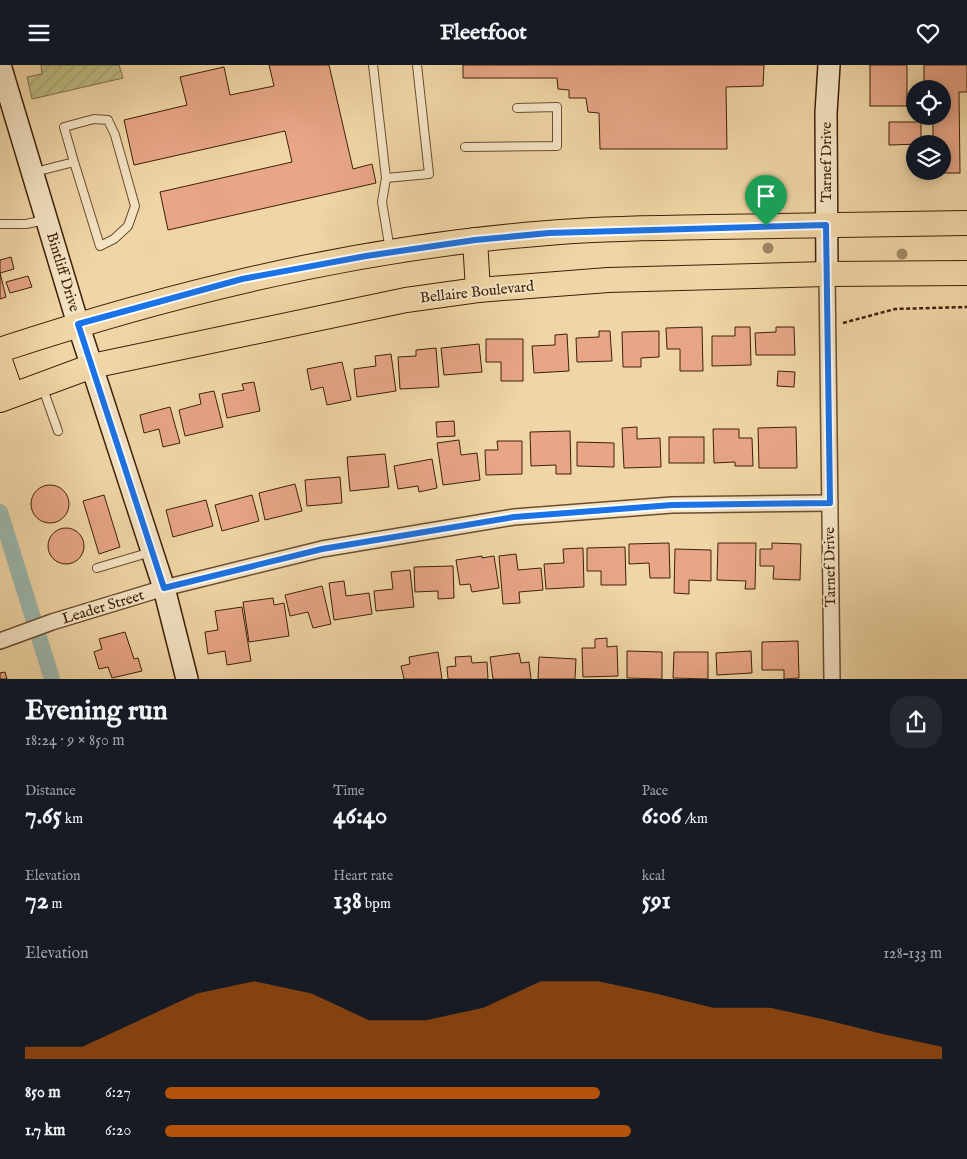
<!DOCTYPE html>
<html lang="en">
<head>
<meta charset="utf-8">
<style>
  body { margin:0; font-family:"IM FELL English",serif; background:#242831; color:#f1f3f6; height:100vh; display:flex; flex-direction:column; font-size:19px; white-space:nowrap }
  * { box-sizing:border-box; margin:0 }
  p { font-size:16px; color:#9ea1a6 }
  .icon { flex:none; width:28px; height:28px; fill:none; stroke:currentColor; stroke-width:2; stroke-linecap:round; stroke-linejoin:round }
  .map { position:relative; height:614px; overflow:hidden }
  .drawer { display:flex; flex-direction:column; background:#171b24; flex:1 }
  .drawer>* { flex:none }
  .tools { position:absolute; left:906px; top:15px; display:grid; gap:10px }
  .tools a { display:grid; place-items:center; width:45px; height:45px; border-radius:50%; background:#171b24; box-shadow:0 2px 12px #0003; font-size:25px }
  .pin { position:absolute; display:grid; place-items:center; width:42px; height:42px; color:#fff; margin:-51px -21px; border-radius:50% 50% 50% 0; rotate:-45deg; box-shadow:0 0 5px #0007 }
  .pin .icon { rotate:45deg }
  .round { display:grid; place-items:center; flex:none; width:52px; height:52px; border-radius:20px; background:#242831 }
  .overview { display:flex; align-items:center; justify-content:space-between; height:85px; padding:0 25px }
  h1 { font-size:28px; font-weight:700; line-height:38px }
  .figures { display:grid; grid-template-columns:repeat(3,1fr); gap:8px; height:85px; padding:5px 25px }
  .figures div { display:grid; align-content:center }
  .figures b { font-size:25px; font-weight:700 }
  .figures small { font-size:14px; font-weight:400 }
  .figures p { font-size:14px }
  .chart { height:140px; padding:10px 25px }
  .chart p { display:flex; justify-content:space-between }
  .chart svg { width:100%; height:90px; margin-top:5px; fill:#b45309; opacity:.7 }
  ul { padding:0 25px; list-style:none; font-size:16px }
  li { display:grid; grid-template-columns:80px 60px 1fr; align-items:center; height:38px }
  li i { height:12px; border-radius:6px; background:#b45309 }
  header { display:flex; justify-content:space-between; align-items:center; height:65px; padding:0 25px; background:#171b24; font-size:22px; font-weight:700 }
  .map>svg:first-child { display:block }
  .garden { fill:url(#garden-furrows); stroke:#7e6e46 }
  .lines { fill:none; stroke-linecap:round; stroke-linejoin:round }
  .canal { stroke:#9bb8ad; stroke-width:16 }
  .building { fill:#e8a686; stroke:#3e2007 }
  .lane-casing { stroke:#6a4e2f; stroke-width:10 }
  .street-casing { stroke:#6a4e2f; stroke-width:18 }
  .secondary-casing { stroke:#3e2007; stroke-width:24 }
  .primary-casing { stroke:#3e2007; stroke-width:26 }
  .path { stroke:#3e2007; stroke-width:2.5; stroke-dasharray:4 2.5; stroke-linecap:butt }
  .lane { stroke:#f5e4c5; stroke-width:8 }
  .street { stroke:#f5e4c5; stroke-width:15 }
  .secondary { stroke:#f5e4c5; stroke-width:21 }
  .primary { stroke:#f0d6a6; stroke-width:24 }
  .tree { fill:#a08760 }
  .route-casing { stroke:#fff; stroke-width:10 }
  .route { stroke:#1a73e8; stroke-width:6 }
  .labels { text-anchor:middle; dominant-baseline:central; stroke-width:4; stroke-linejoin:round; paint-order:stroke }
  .street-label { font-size:15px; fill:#3e2007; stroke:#f5e4c5 }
</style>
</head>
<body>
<header><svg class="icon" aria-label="menu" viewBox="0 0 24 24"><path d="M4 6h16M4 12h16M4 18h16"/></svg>Fleetfoot<svg class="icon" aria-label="heart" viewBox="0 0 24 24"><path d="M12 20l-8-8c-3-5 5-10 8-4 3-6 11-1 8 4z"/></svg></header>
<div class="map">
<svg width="967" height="614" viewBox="0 0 967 614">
  <defs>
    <pattern id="garden-furrows" width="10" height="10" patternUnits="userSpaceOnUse" patternTransform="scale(1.25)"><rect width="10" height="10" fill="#bebd84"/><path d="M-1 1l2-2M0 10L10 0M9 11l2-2" fill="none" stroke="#a4a270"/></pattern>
  </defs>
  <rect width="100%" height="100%" fill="#f0d6a6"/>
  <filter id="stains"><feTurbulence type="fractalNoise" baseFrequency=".004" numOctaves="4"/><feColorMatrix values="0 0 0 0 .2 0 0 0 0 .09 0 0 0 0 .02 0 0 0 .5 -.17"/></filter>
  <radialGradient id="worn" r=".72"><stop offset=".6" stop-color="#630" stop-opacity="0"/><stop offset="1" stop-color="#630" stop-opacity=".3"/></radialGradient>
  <polygon class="garden" points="41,0 119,0 123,13 32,34 27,12 42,9"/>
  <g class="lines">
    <polyline class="canal" points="0,447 52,614"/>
  </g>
  <g class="building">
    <polygon points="269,0 329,0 353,104 372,99 376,118 168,165 160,127 292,97 285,66 134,100 124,55 187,40 180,12 224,2 230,30 274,21"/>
    <polygon points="463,0 764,0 763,21 726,22 727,84 600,84 599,48 588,47 586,33 569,33 569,25 558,24 557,13 463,13"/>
    <rect x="870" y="0" width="37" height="41"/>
    <polygon points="924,0 967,0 967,27 959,27 960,108 933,108 942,106 942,79 933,79 933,51 942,51 942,24 924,24"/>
    <polygon points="889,57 921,57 921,79 889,80"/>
    <polygon points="11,192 14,204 0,208 6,232 0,234 0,195"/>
    <polygon points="28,211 32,222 10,228 6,217"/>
    <polygon points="702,262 703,306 680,306 680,284 667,284 666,263"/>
    <polygon points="735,262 750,262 751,300 712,301 712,271 735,271"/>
    <polygon points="776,262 794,262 795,290 756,290 755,268 776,267"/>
    <polygon points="599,266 610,266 612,296 577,297 576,273 599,272"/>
    <polygon points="659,266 659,292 641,293 641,302 623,302 622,267"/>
    <polygon points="567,269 569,306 534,308 532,281 555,280 555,270"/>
    <polygon points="486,274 523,274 523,316 501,316 501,297 486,297"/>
    <polygon points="479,279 482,307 444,310 441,283"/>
    <polygon points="436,283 439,322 400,324 398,292 416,291 416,285"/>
    <polygon points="391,289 396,326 357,332 354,304 376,301 375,291"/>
    <polygon points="342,297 351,335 327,340 323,322 311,325 307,304"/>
    <polygon points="778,306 795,307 794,322 777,321"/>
    <polygon points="254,317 260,346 227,353 222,329 244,325 242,319"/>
    <polygon points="214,326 223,362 185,371 179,345 201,339 199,329"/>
    <polygon points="170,342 180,378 163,382 159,364 144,368 140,350"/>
    <polygon points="454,356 455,371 437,372 436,357"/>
    <polygon points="637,362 637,374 660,373 661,402 624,403 622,363"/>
    <polygon points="796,362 797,403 759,403 758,363"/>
    <polygon points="713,364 739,364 739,373 752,373 753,401 735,401 735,397 714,398"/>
    <polygon points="570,366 571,409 556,409 556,400 531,401 530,367"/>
    <rect x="669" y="372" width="35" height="26"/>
    <polygon points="459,375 461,390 477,388 480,415 443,420 437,378"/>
    <polygon points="497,376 522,376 522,409 486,410 485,385 498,385"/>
    <polygon points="577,377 614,378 614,402 577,401"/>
    <polygon points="385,389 389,422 350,426 347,392"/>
    <polygon points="432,394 437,423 419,427 418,421 398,424 394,401"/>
    <polygon points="340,412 342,438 307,441 305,415"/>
    <polygon points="295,419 302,446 265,455 259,428"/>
    <circle cx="50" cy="439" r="19"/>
    <polygon points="104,430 120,482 99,489 83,436"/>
    <polygon points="252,430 259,456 222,466 215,440"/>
    <polygon points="206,435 213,461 173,472 166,445"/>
    <circle cx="66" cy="481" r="18"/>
    <polygon points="669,478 670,513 650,513 649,498 629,499 629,479"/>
    <polygon points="718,478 756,478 755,524 745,524 746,516 717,515"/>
    <polygon points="772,478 801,479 800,515 773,514 774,501 760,501 760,484 772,484"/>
    <polygon points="625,482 626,520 601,520 601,506 587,506 587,483"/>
    <polygon points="583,483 584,522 546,524 544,499 564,498 563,484"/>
    <polygon points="675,484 711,485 711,516 689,515 689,529 674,528"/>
    <polygon points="516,489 518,505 541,503 543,525 519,527 520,538 503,539 499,491"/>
    <polygon points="482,491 482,493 494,491 499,523 472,527 470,519 460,520 456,495"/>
    <polygon points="453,501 454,533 438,534 438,526 415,527 414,502"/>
    <polygon points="410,505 414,542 376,546 374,526 393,524 391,507"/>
    <polygon points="344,516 346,531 369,528 372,549 334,555 329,518"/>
    <polygon points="322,521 331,559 313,563 308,547 290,551 285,530"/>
    <polygon points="273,533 274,540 284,538 289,571 249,577 243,537"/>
    <polygon points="242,542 251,596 227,600 225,586 208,589 205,567 218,565 215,546"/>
    <polygon points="125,567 134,594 138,593 142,606 112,613 108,602 99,604 94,587 102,584 99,574"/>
    <polygon points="607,573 607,582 617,581 618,611 583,612 582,583 595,583 595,574"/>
    <polygon points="798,576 799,613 784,614 784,605 762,605 762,577"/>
    <polygon points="627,586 662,587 662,614 627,613"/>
    <polygon points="751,586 752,608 717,610 716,588"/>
    <polygon points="438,587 442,614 404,614 401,601 410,599 409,592"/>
    <polygon points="674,587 708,587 708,614 673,613"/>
    <polygon points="519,588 521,598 529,597 531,614 493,614 490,592"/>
    <polygon points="471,591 472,598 487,597 488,614 448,614 447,602 456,601 455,592"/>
    <polygon points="539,592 576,594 575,614 538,614"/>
    <polygon points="5,607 7,614 0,614 0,608"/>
  </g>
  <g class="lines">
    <defs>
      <g id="lane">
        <polyline points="373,0 386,113 382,137 390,185"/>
        <polyline points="465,82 557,81 557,42 517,43"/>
        <polyline points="35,107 74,97 100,181 114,174 128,161 135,141 115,70 108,55 94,54 64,62 74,97"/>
        <polyline points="386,113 429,109 417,0"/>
        <polyline points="0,159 26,159 45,155"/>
        <polyline points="42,321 58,366"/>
        <polyline points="97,503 151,487"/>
      </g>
      <g id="street">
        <polyline points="827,209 832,614"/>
        <polyline points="0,576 52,557 164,523 322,484 514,452 672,440 830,438"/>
      </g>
      <g id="secondary">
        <polyline points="0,0 78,259 164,523 187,614"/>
        <polyline points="827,209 826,48 829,0"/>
      </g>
      <g id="primary">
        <polyline points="475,175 478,225"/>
        <path d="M0,285c178,-59 361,-103 548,-117 54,-5 109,-5 163,-6 85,-1 171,-3 256,-4"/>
        <polyline points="0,296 12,330"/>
        <polyline points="0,335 92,301 406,235 478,225 608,215 827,209 967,208"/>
      </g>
    </defs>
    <use href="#lane" class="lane-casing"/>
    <use href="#street" class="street-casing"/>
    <use href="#secondary" class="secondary-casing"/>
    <use href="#primary" class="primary-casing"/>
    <polyline class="path" points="843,258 895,244 967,242"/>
    <use href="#lane" class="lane"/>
    <use href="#street" class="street"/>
    <use href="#secondary" class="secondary"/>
    <use href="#primary" class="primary"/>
  </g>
  <g class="tree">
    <circle cx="768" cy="183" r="5.5"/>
    <circle cx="902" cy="189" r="5.5"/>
  </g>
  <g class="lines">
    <defs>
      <polygon id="route" points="826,160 830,438 672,440 514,452 322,484 164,523 78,259 242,214 366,191 475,175 549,168"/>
    </defs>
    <use href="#route" class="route-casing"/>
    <use href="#route" class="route"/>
  </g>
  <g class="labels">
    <g class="street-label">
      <text transform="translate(826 97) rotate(-90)">Tarnef Drive</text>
      <text transform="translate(63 207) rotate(73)">Bintliff Drive</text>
      <text transform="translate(477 227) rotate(-6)">Bellaire Boulevard</text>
      <text transform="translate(830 502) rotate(-91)">Tarnef Drive</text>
      <text transform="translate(103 542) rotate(-17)">Leader Street</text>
    </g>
  </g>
  <rect width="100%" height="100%" filter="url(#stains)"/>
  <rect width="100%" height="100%" fill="url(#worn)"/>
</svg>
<div class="tools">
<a><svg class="icon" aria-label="locate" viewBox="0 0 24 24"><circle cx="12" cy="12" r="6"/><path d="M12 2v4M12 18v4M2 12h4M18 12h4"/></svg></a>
<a><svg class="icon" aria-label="layers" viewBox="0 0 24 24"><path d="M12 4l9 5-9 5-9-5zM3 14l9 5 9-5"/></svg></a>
</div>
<div class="pin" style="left:766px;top:161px;background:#1e9e55"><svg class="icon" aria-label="arrive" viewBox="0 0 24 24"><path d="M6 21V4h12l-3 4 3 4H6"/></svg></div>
</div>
<section class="drawer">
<div class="overview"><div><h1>Evening run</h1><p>18:24 · 9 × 850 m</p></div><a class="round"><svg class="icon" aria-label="share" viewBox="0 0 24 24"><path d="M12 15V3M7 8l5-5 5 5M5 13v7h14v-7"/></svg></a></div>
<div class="figures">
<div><p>Distance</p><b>7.65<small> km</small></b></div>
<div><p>Time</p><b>46:40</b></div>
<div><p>Pace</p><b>6:06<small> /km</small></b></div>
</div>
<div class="figures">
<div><p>Elevation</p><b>72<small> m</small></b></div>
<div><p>Heart rate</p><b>138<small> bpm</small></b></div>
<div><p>kcal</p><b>591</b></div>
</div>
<div class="chart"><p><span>Elevation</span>128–133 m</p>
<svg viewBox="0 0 160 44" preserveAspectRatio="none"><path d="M0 44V38L10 38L20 25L30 12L40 6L50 12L60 25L70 25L80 19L90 6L100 6L110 12L120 19L130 19L140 25L150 32L160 38V44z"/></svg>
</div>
<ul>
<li><b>850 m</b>6:27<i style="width:56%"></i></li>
<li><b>1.7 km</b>6:20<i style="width:60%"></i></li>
</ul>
</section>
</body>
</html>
